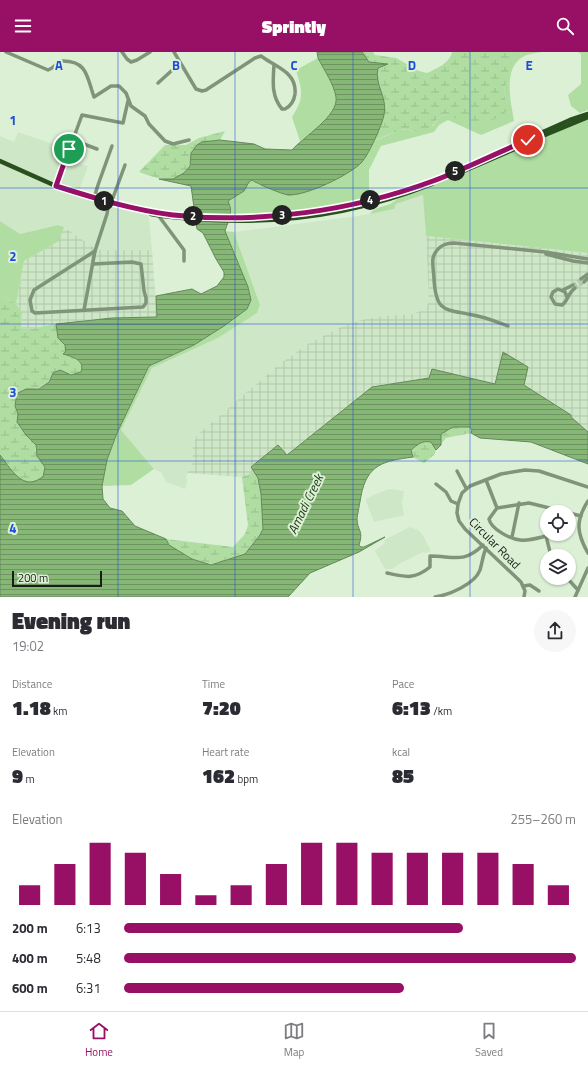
<!DOCTYPE html>
<html lang="en">
<head>
<meta charset="utf-8">
<style>
  body { margin:0; font-family:"Titillium Web",sans-serif; background:#f7f7f7; color:#2b2b33; height:100vh; display:flex; flex-direction:column; font-size:15px; white-space:nowrap }
  * { box-sizing:border-box; margin:0 }
  p { font-size:13px; color:#7c7c81 }
  .icon { flex:none; width:22px; height:22px; fill:none; stroke:currentColor; stroke-width:2; stroke-linecap:round; stroke-linejoin:round }
  .map { position:relative; height:545px; overflow:hidden }
  .side { display:flex; flex-direction:column; background:#fff; flex:1 }
  .side>* { flex:none }
  .tools { position:absolute; left:540px; top:453px; display:grid; gap:8px }
  .tools a { display:grid; place-items:center; width:36px; height:36px; border-radius:50%; background:#fff; box-shadow:0 1px 3px #0004; font-size:20px }
  .scale { position:absolute; left:12px; bottom:10px; width:90px; box-sizing:border-box; padding-left:4px; border:2px solid #181f16; border-top:0; font-size:11px; line-height:14px; white-space:nowrap; color:#181f16; -webkit-text-stroke:3px #dcf0d6; paint-order:stroke }
  .pin { position:absolute; display:grid; place-items:center; width:34px; height:34px; color:#fff; margin:-17px; border:2px solid #fff; border-radius:50%; box-shadow:0 1px 4px #0007 }
  .km { position:absolute; width:20px; height:20px; margin:-10px; border-radius:50%; background:#222; color:#fff; font-size:11px; line-height:20px; text-align:center }
  .round { display:grid; place-items:center; flex:none; width:42px; height:42px; border-radius:21px; background:#f7f7f7 }
  .head { display:flex; align-items:center; justify-content:space-between; height:68px; padding:0 12px }
  h1 { font-size:22px; font-weight:800; line-height:30px }
  .stats { display:grid; grid-template-columns:repeat(3,1fr); gap:6px; height:68px; padding:4px 12px }
  .stats div { display:grid; align-content:center }
  .stats b { font-size:20px; font-weight:800 }
  .stats small { font-size:11px; font-weight:400 }
  .stats p { font-size:11px }
  .chart { height:112px; padding:8px 12px }
  .chart p { display:flex; justify-content:space-between }
  .chart svg { width:100%; height:72px; margin-top:4px; stroke:#971066; stroke-width:6 }
  ul { padding:0 12px; list-style:none; font-size:13px }
  li { display:grid; grid-template-columns:64px 48px 1fr; align-items:center; height:30px }
  li i { height:10px; border-radius:5px; background:#971066 }
  header { display:flex; justify-content:space-between; align-items:center; height:52px; padding:0 12px; background:#971066; color:#fff; font-size:18px; font-weight:800 }
  .tabs { display:flex; justify-content:space-around; align-items:center; height:56px; border-top:1px solid #e1e1e2; background:#fff; font-size:11px; color:#7c7c81 }
  .tabs a { display:grid; justify-items:center; gap:2px }
  .tabs .selected { color:#971066 }
  .map>svg:first-child { display:block }
  .built { fill:#cee7c7 }
  .industrial { fill:url(#industrial-grid) }
  .grass { fill:#b0dea2 }
  .wetland { fill:url(#wetland-marsh) }
  .water { fill:url(#water-rules); stroke:#65895a }
  .lines { fill:none; stroke-linecap:round; stroke-linejoin:round }
  .minor-tunnel { stroke:#b5c6b0; stroke-width:3.5; stroke-dasharray:3.5 2; stroke-linecap:butt }
  .minor { stroke:#7f9479; stroke-width:3.5 }
  .major { stroke:#2a4f1e; stroke-width:4.5 }
  .route-casing { stroke:#fff; stroke-width:8 }
  .route { stroke:#971066; stroke-width:5 }
  .grid { fill:none; stroke:#1d4ed8; stroke-width:1; stroke-opacity:0.55 }
  .labels { text-anchor:middle; dominant-baseline:central; stroke-width:4; stroke-linejoin:round; paint-order:stroke }
  .street-label { font-size:12px; fill:#181f16; stroke:#dcf0d6 }
  .water-label { font-size:13px; font-style:italic; fill:#1c3c11; stroke:#dcf0d6 }
  .grid-label { font-size:13px; text-anchor:middle; font-weight:bold; fill:#1d4ed8; stroke:#dcf0d6; stroke-width:4; stroke-linejoin:round; paint-order:stroke }
</style>
</head>
<body>
<header><svg class="icon" aria-label="menu" viewBox="0 0 24 24"><path d="M4 6h16M4 12h16M4 18h16"/></svg>Sprintly<svg class="icon" aria-label="search" viewBox="0 0 24 24"><circle cx="10" cy="10" r="6"/><path d="M15 15l6 6"/></svg></header>
<div class="map">
<svg width="588" height="545" viewBox="0 0 588 545">
  <defs>
    <pattern id="industrial-grid" width="8" height="8" patternUnits="userSpaceOnUse"><rect width="8" height="8" fill="#cee7c7"/><path d="M0 4h8M4 0v8" fill="none" stroke="#b0c6aa"/></pattern>
    <pattern id="wetland-marsh" width="20" height="14" patternUnits="userSpaceOnUse"><rect width="20" height="14" fill="#b0dea2"/><path d="M1 5h8M5 5V1M11 12h8M15 12V8" fill="none" stroke="#97be8b"/></pattern>
    <pattern id="water-rules" width="6" height="5" patternUnits="userSpaceOnUse"><rect width="6" height="5" fill="#86b777"/><path d="M0 2.5h6" fill="none" stroke="#6d9461"/></pattern>
  </defs>
  <rect width="100%" height="100%" fill="#dcf0d6"/>
  <g class="built">
    <polygon points="18,80 67,97 64,106 88,114 79,139 148,157 152,198 97,198 64,175 58,173 20,182 0,169 0,84 14,90"/>
    <polygon points="424,143 429,249 427,254 421,259 411,262 383,264 361,268 341,275 308,292 281,311 230,354 227,358 207,375 193,393 192,412 186,425 187,431 185,437 166,430 162,421 154,417 121,378 152,316 218,286 257,261 260,253 234,180 358,164 394,157 396,152"/>
    <polygon points="389,437 404,439 402,450 404,464 390,466 374,470 366,449 367,446 371,445 371,444"/>
    <polygon points="410,475 418,478 422,482 431,499 425,501 423,500 399,512 392,517 385,517 375,499 385,491 384,488"/>
  </g>
  <g class="industrial">
    <polygon points="64,175 97,198 152,198 157,265 86,268 31,277 21,276 22,260 16,252 24,209 58,189"/>
    <polygon points="426,184 588,201 588,380 570,365 571,363 524,332 503,300 496,332 432,317 430,326 372,335 286,403 278,393 251,415 254,420 242,425 188,421 192,412 193,393 197,383 227,358 230,354 281,311 308,292 341,275 361,268 383,264 411,262 421,259 427,254 429,249"/>
  </g>
  <g class="grass">
    <path d="M531,0h11c-6,1 -16,2 -21,6 -18,13 -10,44 -7,63l-33,14 -33,-15 -9,5 -5,7 -53,14 -12,24v28l-48,10 -23,3 -66,3 -1,-6 -3,-7 16,-10 5,-9 3,-2 7,5 9,2 18,7 33,-6 29,-15 14,-11 12,-21 26,-11 7,-1 7,2 19,-5 5,-8 7,-4 6,1 18,8 36,-24c-3,-13 2,-36 14,-44 3,-2 8,-2 12,-3z"/>
    <polygon points="578,0 588,0 588,58 580,61 571,54 568,43 581,32 581,2"/>
    <path d="M318,6c6,11 17,27 18,39 2,18 -24,35 -36,44l-8,-24c13,-20 10,-26 4,-47z"/>
    <path d="M588,67v134l-162,-17 -3,-41 -27,9 -2,5 -24,5c6,-9 18,-6 27,-15l104,-43 52,-24z"/>
    <polygon points="0,169 20,182 58,173 64,175 59,189 24,209 16,252 0,242"/>
    <polygon points="225,179 234,180 260,253 257,261 218,286 152,316 121,378 154,417 131,433 102,434 107,408 117,381 149,314 194,293 224,274 247,257"/>
  </g>
  <g class="wetland">
    <path d="M358,0h15l2,3 21,3 23,13 8,2c9,-4 23,-10 25,-21h79l-12,3 -7,8 -5,11 -3,18 3,18c-7,10 -26,15 -38,13 -9,-2 -16,-7 -24,-9l-7,4 -8,11c-5,1 -10,2 -15,2 -3,0 -6,-2 -9,-2 -5,0 -27,9 -31,12 -6,4 -8,15 -13,21 -12,13 -56,34 -74,33 -6,-1 -31,-11 -36,-15l-3,2 -5,9 -16,10c6,13 1,17 -3,29l-3,-35 20,-16 75,5z"/>
    <path d="M225,79l-5,9c-5,1 -14,0 -18,3 -14,8 -8,14 -13,23 -11,21 -33,12 -50,6l26,-27h21l13,-7z"/>
    <path d="M0,242l16,10 6,8 -1,16 10,1 25,-5 2,14 7,7 1,6 -2,3c9,3 20,6 17,18l-10,3 -18,-2c-7,14 -12,16 -27,16l-10,10 -1,7 3,5 1,15 17,19 -1,5 10,17 -2,10 -15,9 -28,-19z"/>
    <path d="M483,371l75,30 -27,-11 -51,-4 -9,-5 -25,5 -10,12 -2,5 -10,8c-3,-1 -7,-4 -10,-5 -6,-2 -19,1 -25,3 -5,2 -12,4 -16,8 -10,10 -16,36 -16,49 0,13 6,13 2,27l2,2h3l21,-10 -26,15 -49,21 -22,24h-7l84,-123 69,-47z"/>
    <polygon points="254,420 258,425 261,442 263,477 260,483 245,502 211,513 192,507 169,493 166,487 233,495 245,482 248,473 242,425"/>
  </g>
  <path class="water" d="M317,0h45l7,10 19,2 -10,4c-4,17 10,29 6,47 -2,10 -15,39 -22,47 -12,13 -56,34 -74,33 -6,-1 -31,-11 -36,-15l-3,2 -5,9 -16,10c6,13 1,17 -3,30l23,56 3,13 -4,9 -23,17 -30,19 -45,21 -32,67 -10,27 -5,26 1,13 7,9 12,3 13,15 31,13 3,6 23,14 19,6 34,-11 15,-19 3,-6 -2,-35 -3,-16 -7,-11 27,-22 9,10 85,-68 57,-9 3,-9 63,15 8,-32 25,15 -4,18 47,30v2l17,15v32l-57,-22 -51,-4 -9,-5 1,-3 -2,-3h-17l-12,7v11l-5,5 -5,-8c-9,-2 -14,3 -20,8l2,7c-29,4 -46,7 -52,39 -1,7 -3,15 -4,22 0,13 7,12 2,27l2,2h3l21,-10 -26,15 -49,21 -22,24h-288v-142c7,9 18,28 31,27 4,0 8,-3 12,-5l2,-10 -8,-11 -1,-11 -10,-10 -9,-13 1,-8 -3,-8 1,-7 2,-6 8,-4h13l10,-7 4,-9 7,-3 11,5 10,-3c4,-12 -8,-15 -18,-18l3,-3 -1,-6 -7,-7 -2,-14 56,-6 45,-1 -1,-21 36,-7 9,5 16,-8 7,-9v-5l-8,-13 -13,-26 -6,-4 -6,-43 -32,-7h14l11,-6 6,-7 1,-13 6,-8 5,-3 18,-2 34,4 11,5 27,1c11,-13 47,-34 44,-53 -2,-13 -12,-27 -18,-39z"/>
  <g class="lines">
    <g class="minor-tunnel">
      <polyline points="573,233 581,227"/>
      <polyline points="575,236 584,230"/>
    </g>
    <g class="minor">
      <path d="M6,0l42,18 4,-2 9,-7c27,-1 26,17 33,36l17,-11h8l7,7 5,13 14,10 4,8 16,17 8,3 16,-4"/>
      <polyline points="122,0 127,7 131,10 137,8 150,0"/>
      <path d="M174,0l22,37 6,2 4,-1 49,-32 6,-2 3,2c14,10 33,15 31,36 -1,7 -4,12 -10,15h-3c-11,-13 -9,-28 -8,-44"/>
      <polyline points="158,31 180,11"/>
      <polyline points="73,88 97,97"/>
      <polyline points="56,134 82,63 123,71 128,49"/>
      <polyline points="94,146 98,133 112,94"/>
      <polyline points="111,151 125,113"/>
      <polyline points="158,163 184,198 184,209"/>
      <polyline points="546,202 573,209 588,211"/>
      <polyline points="93,212 132,210 141,212 144,239 146,246 146,251 143,255 35,261 32,259 30,248 34,238 95,199"/>
      <polyline points="581,227 588,222"/>
      <polyline points="584,230 588,226"/>
      <polyline points="563,238 573,233"/>
      <path d="M567,245l-2,-5 -7,-3 -5,3 -2,5 4,7 7,1c6,-4 6,-12 13,-17"/>
      <polyline points="84,258 95,199 107,162 109,150"/>
      <path d="M508,274c-11,-4 -23,-9 -35,-11 -28,-6 -37,-2 -39,-36 0,-6 -2,-14 -1,-21 3,-10 11,-15 21,-15l91,9 43,7"/>
      <polyline points="457,419 466,436"/>
      <polyline points="486,428 497,456"/>
      <polyline points="436,432 446,440 451,449 458,452"/>
      <path d="M588,449c-13,20 -11,33 0,52"/>
      <polyline points="569,461 581,464"/>
      <polyline points="547,476 546,484 551,504"/>
      <path d="M546,484c-8,2 -17,5 -26,4 -10,-1 -29,-11 -31,-21l8,-11 32,-5 37,9"/>
      <polyline points="512,485 519,451"/>
      <path d="M387,521c18,4 27,7 43,-6v-11c23,0 34,8 53,-11"/>
      <polyline points="567,526 578,538"/>
      <polyline points="523,534 530,533 539,539"/>
      <path d="M435,545c14,-2 40,-13 45,-27 2,-7 3,-15 6,-22"/>
      <polyline points="524,545 525,539 521,530 465,477 459,469 457,461 458,452 462,441 470,434 501,422 525,418 539,419 588,435"/>
      <polyline points="575,545 588,516"/>
    </g>
    <g class="major">
      <polyline points="540,85 588,65"/>
      <polyline points="0,109 56,134 101,148 138,157 178,163 247,166 272,165 296,162 359,151 414,135 456,119 570,68 588,62"/>
      <polyline points="459,121 524,93"/>
      <path d="M151,162c21,4 42,5 63,6 75,4 148,-8 218,-36"/>
    </g>
  </g>
  <g class="lines">
    <defs>
      <path id="route" d="M69,97l-13,37c38,12 77,24 117,29 87,9 179,-4 260,-34 32,-12 63,-28 95,-41"/>
    </defs>
    <use href="#route" class="route-casing"/>
    <use href="#route" class="route"/>
  </g>
  <path class="grid" d="M118,0v545M235,0v545M353,0v545M470,0v545M0,136h588M0,272h588M0,409h588"/>
  <g class="labels">
    <g class="street-label">
      <text transform="translate(495 491) rotate(45)">Circular Road</text>
    </g>
    <g class="water-label">
      <text transform="translate(305 452) rotate(-64)">Amadi Creek</text>
    </g>
  </g>
  <g class="grid-label">
    <text x="59" y="18">A</text>
    <text x="176" y="18">B</text>
    <text x="294" y="18">C</text>
    <text x="412" y="18">D</text>
    <text x="529" y="18">E</text>
    <text x="13" y="73">1</text>
    <text x="13" y="209">2</text>
    <text x="13" y="345">3</text>
    <text x="13" y="481">4</text>
  </g>
</svg>
<div class="tools">
<a><svg class="icon" aria-label="locate" viewBox="0 0 24 24"><circle cx="12" cy="12" r="6"/><path d="M12 2v4M12 18v4M2 12h4M18 12h4"/></svg></a>
<a><svg class="icon" aria-label="layers" viewBox="0 0 24 24"><path d="M12 4l9 5-9 5-9-5zM3 14l9 5 9-5"/></svg></a>
</div>
<div class="scale">200 m</div>
<div class="pin" style="left:69px;top:97px;background:#1e9e55"><svg class="icon" aria-label="arrive" viewBox="0 0 24 24"><path d="M6 21V4h12l-3 4 3 4H6"/></svg></div>
<div class="pin" style="left:528px;top:88px;background:#d93025"><svg class="icon" aria-label="check" viewBox="0 0 24 24"><path d="M5 12l5 5 9-10"/></svg></div>
<b class="km" style="left:104px;top:149px">1</b>
<b class="km" style="left:193px;top:164px">2</b>
<b class="km" style="left:282px;top:163px">3</b>
<b class="km" style="left:370px;top:148px">4</b>
<b class="km" style="left:455px;top:119px">5</b>
</div>
<section class="side">
<div class="head"><div><h1>Evening run</h1><p>19:02</p></div><a class="round"><svg class="icon" aria-label="share" viewBox="0 0 24 24"><path d="M12 15V3M7 8l5-5 5 5M5 13v7h14v-7"/></svg></a></div>
<div class="stats">
<div><p>Distance</p><b>1.18<small> km</small></b></div>
<div><p>Time</p><b>7:20</b></div>
<div><p>Pace</p><b>6:13<small> /km</small></b></div>
</div>
<div class="stats">
<div><p>Elevation</p><b>9<small> m</small></b></div>
<div><p>Heart rate</p><b>162<small> bpm</small></b></div>
<div><p>kcal</p><b>85</b></div>
</div>
<div class="chart"><p><span>Elevation</span>255–260 m</p>
<svg viewBox="0 0 160 44" preserveAspectRatio="none"><path d="M5 44V32M15 44V19M25 44V6M35 44V12M45 44V25M55 44V38M65 44V32M75 44V19M85 44V6M95 44V6M105 44V12M115 44V12M125 44V12M135 44V12M145 44V19M155 44V32"/></svg>
</div>
<ul>
<li><b>200 m</b>6:13<i style="width:75%"></i></li>
<li><b>400 m</b>5:48<i style="width:100%"></i></li>
<li><b>600 m</b>6:31<i style="width:62%"></i></li>
</ul>
</section>
<nav class="tabs">
<a class="selected"><svg class="icon" aria-label="home" viewBox="0 0 24 24"><path d="M3 11l9-7 9 7M6 9v11h12V9"/></svg>Home</a>
<a><svg class="icon" aria-label="map" viewBox="0 0 24 24"><path d="M3 6l6-2 6 2 6-2v14l-6 2-6-2-6 2zM9 4v14M15 6v14"/></svg>Map</a>
<a><svg class="icon" aria-label="saved" viewBox="0 0 24 24"><path d="M7 4h10v16l-5-4-5 4z"/></svg>Saved</a>
</nav>
</body>
</html>
